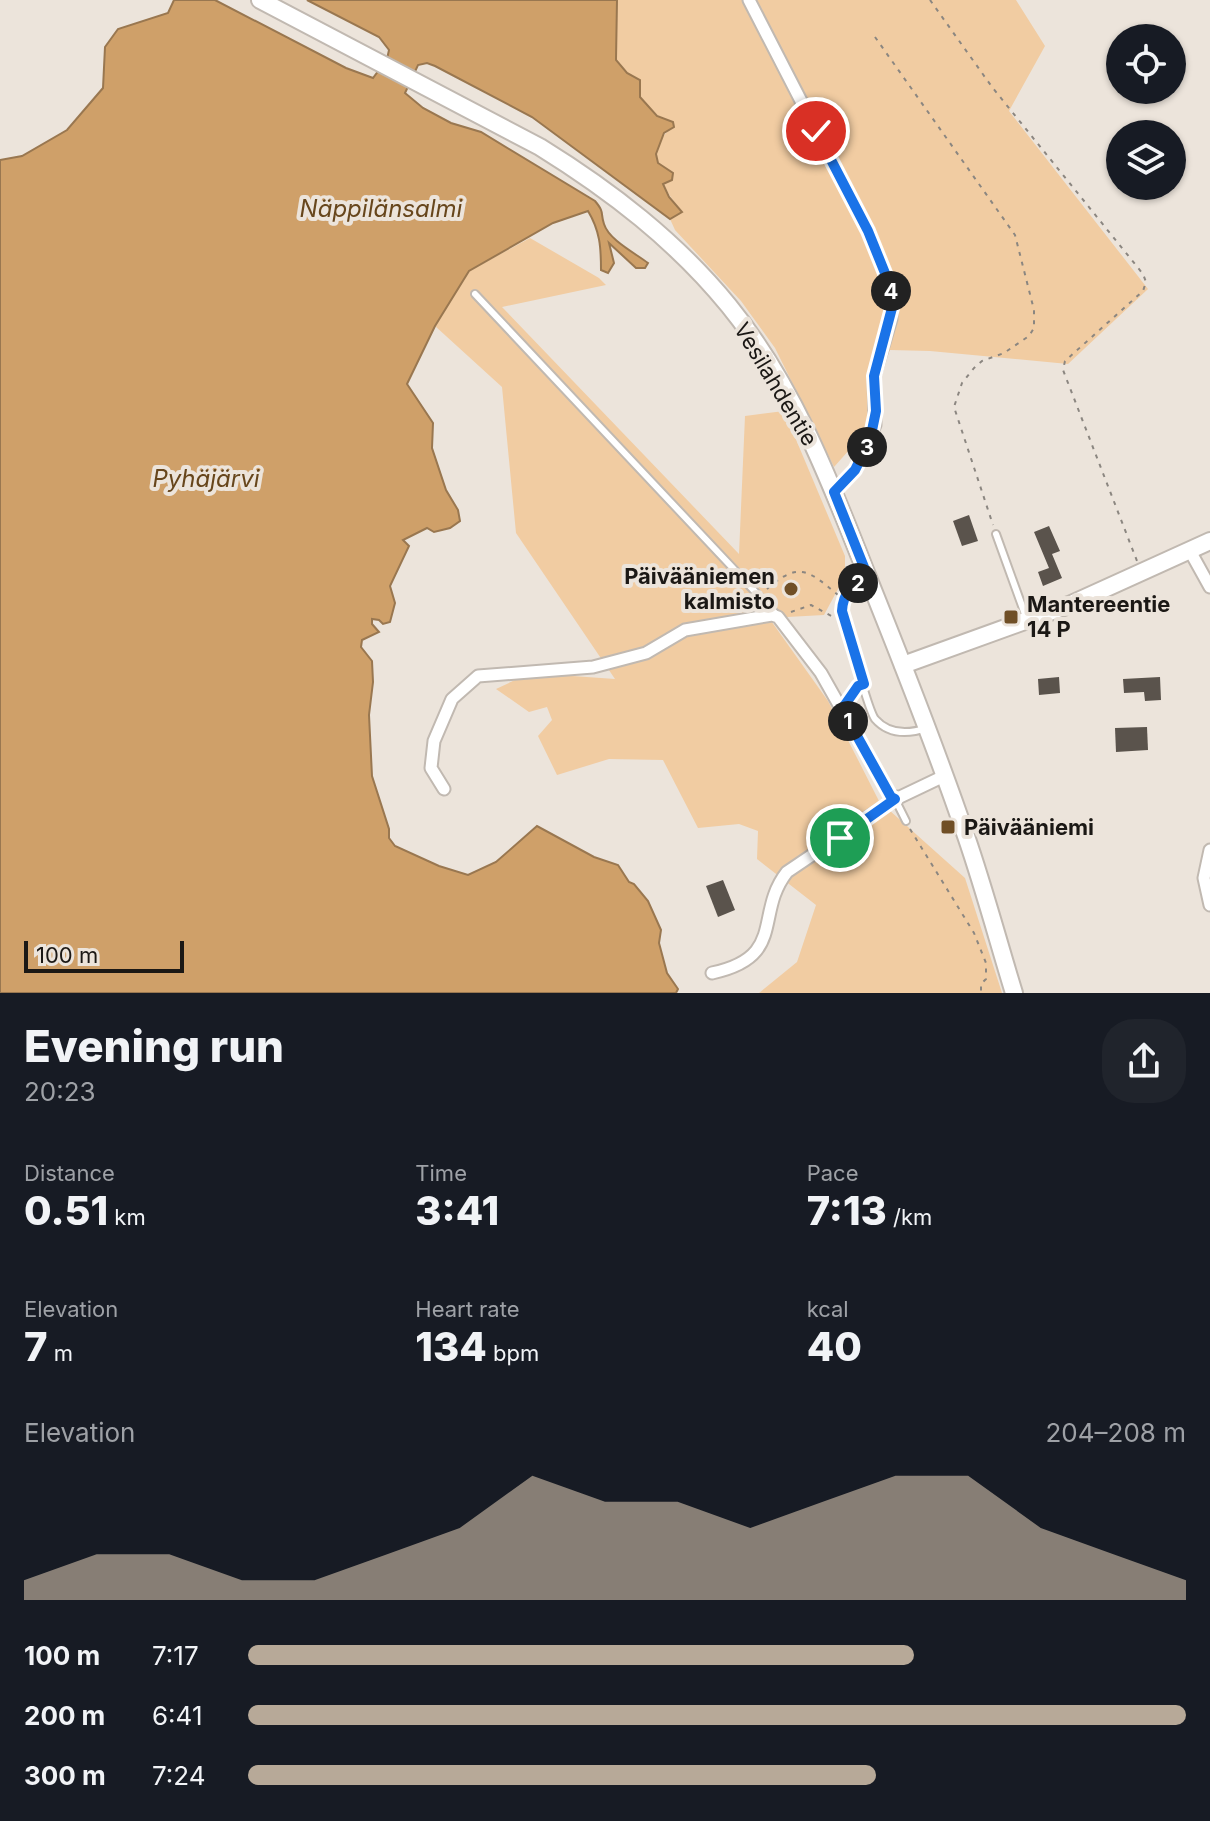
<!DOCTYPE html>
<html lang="en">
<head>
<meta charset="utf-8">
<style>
  body { margin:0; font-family:Inter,sans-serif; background:#20242c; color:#f1f3f6; height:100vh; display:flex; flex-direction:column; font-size:30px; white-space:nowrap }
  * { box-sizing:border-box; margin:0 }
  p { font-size:26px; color:#9ea1a6 }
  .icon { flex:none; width:44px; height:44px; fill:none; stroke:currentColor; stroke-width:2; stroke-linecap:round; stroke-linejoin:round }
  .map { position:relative; height:993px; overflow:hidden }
  .panel { display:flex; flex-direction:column; background:#171b24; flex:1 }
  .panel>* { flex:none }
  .fabs { position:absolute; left:1106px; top:24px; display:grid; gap:16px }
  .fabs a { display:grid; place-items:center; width:80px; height:80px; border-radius:50%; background:#171b24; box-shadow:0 2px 6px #0004; font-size:40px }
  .scale { position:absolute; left:24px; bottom:20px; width:160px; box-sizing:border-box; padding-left:8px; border:4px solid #1b1815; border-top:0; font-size:22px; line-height:28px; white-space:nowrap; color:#1b1815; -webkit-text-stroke:6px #ece4db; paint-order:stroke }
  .pin { position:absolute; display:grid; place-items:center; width:68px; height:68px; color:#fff; margin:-34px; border:4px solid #fff; border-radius:50%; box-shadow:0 2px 8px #0007 }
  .km { position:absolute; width:40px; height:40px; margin:-20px; border-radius:50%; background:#222; color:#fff; font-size:22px; line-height:40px; text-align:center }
  .round { display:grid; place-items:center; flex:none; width:84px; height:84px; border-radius:32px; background:#20242c }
  .head { display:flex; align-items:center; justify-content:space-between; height:136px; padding:0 24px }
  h1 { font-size:44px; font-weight:800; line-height:60px }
  .stats { display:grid; grid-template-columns:repeat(3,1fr); gap:12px; height:136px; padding:8px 24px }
  .stats div { display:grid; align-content:center }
  .stats b { font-size:40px; font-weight:800 }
  .stats small { font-size:22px; font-weight:400 }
  .stats p { font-size:22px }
  .chart { height:224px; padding:16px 24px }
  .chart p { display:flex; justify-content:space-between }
  .chart svg { width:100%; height:144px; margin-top:8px; fill:#b7a998; opacity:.7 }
  ul { padding:0 24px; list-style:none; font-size:26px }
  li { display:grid; grid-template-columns:128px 96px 1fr; align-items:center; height:60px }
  li i { height:20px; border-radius:10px; background:#b7a998 }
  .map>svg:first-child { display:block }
  .green { fill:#f1cca2 }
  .water { fill:#cfa069; stroke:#997750; stroke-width:2 }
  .building { fill:#5a534c }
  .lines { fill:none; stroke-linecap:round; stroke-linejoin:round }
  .lane-casing { stroke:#c1b9b1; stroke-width:10 }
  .street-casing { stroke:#c1b9b1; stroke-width:15 }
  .secondary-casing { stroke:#c1b9b1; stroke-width:20 }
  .path { stroke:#8b8680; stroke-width:2; stroke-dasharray:4 6; stroke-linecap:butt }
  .lane { stroke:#fff; stroke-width:6 }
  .street { stroke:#fff; stroke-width:11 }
  .secondary { stroke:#fff; stroke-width:16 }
  .route-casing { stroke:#fff; stroke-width:16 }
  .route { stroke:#1a73e8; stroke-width:10 }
  .poi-dot { fill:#704f26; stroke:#ece4db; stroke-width:3 }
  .labels { text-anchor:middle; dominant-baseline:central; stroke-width:8; stroke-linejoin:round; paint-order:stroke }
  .street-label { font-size:22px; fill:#1b1815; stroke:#ece4db }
  .poi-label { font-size:22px; font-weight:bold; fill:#1b1815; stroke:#ece4db; text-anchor:start }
  .water-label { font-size:24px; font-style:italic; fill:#67461c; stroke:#ece4db }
</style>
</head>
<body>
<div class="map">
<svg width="1210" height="993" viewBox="0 0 1210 993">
  <rect width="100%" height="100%" fill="#ece4db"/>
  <g class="green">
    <path d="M617,0h399l29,46 -36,65 139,178 -80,75 -138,-13 -40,-1 -16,35 8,28 -48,54 -59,-119 -34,-47 -66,-71 -5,-11 12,-8c-21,-22 -41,-64 -8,-84l-2,-5c-18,-6 -37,-21 -33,-42l-12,-7 -11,-13z"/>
    <polygon points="530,238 599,278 606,285 502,307 739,554 745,416 784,411 845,556 845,576 824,615 769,618 828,701 879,801 965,878 1002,993 759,993 797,962 816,905 757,859 758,831 739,824 698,828 663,760 609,759 557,775 538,736 552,720 547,707 529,712 496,689 530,673 615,679 516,533 502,387 435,326 469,271"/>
  </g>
  <path class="water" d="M174,0h41l131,68 27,10 14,-19 2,-9 -10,-13 -72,-37h310l-1,60 11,13 13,7v17l17,19 16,6 1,5 -10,6 -8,21 2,9 15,10 -1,7 -9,4 6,13 13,15 -12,7 -138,-102 -97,-51 -8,-3 -9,2 -13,28 18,15 28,15 30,9 114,69c10,12 5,11 9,23 5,16 31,29 44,39l-3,5h-9l-27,-25 5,20 -6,10 -7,-3c0,-23 -1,-39 -13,-59l-35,12 -84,48 -34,55 -28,58 26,39 -1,25 14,42 12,20 2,11 -10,7 -16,4 -7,-4 -24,12 6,6 -19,40 5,17 -5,19 -7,2 -4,-4 -7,-1v5l7,8 -17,8 -1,7 11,14 1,21 -4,33 3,61 17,53v9l6,8 44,20 29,9 28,-13 41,-36 57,31 24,8 11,17 5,2 14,17 13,29 -2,13 8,30 11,16 -2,4h-676v-833l22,-4 45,-26 36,-42 2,-41 13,-18 50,-16z"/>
  <g class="building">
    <polygon points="969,515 978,541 962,546 953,521"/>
    <polygon points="1049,526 1060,551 1052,554 1062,578 1043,586 1038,572 1049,568 1034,532"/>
    <polygon points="1059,677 1060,693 1039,695 1038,679"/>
    <polygon points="1160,677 1161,700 1145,701 1144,692 1124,693 1123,679"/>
    <polygon points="1147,727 1148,750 1116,752 1115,728"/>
    <polygon points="723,880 735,910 718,917 706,886"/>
  </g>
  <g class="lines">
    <defs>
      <g id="lane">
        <polyline points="475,294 776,614"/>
        <polyline points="996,534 1026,617"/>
        <path d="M865,579c-15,8 -22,15 -23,32 5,18 25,97 33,108 14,16 34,15 52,9"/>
        <polyline points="895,799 906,821"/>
      </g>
      <g id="street">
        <polyline points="749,0 868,231 891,288 891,319 874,376 875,425 855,470 834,492"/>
        <polyline points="1190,551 1210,587"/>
        <polyline points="444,789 431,768 434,741 452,699 478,676 593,667 646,653 685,630 772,615 778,617 821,673 891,797 900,797 944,776"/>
        <polyline points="1210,850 1204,878 1210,905"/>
        <path d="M712,973c75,-16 42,-59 75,-101l108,-73"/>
      </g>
      <g id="secondary">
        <path d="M260,0l280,147c71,44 136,94 189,159 65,80 101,175 138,269 35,87 69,173 99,261 18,52 32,105 48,157"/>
        <polyline points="903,665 1069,605 1210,541"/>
      </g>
    </defs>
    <use href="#lane" class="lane-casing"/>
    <use href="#street" class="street-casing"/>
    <use href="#secondary" class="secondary-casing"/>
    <g class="path">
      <polyline points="930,0 992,87 1143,274 1146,282 1143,291 1065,361 1063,370 1137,561"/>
      <polyline points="875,37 1015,235 1034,310 1034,328 1029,336 1004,353 982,361 974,368 962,383 954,407 993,525"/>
      <path d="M767,589c32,-28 41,-19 71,6"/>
      <polyline points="791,612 811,605 835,618"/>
      <polyline points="910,829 974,933 986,963 986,979 981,984 981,993"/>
    </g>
    <use href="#lane" class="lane"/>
    <use href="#street" class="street"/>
    <use href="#secondary" class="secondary"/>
  </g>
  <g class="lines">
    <defs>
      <path id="route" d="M816,131l52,100 23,57 1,20 -18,68 2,35 -6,29 -15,30 -21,22 34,85c-16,9 -25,15 -26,34l22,73 -6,2 -16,23 49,88 4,2 -55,39"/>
    </defs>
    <use href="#route" class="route-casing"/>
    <use href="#route" class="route"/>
  </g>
  <g class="poi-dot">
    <circle cx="791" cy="589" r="8"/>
    <rect x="1003" y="609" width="16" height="16" rx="4"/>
    <rect x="940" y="819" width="16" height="16" rx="4"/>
  </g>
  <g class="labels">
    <g class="street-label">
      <text transform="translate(776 384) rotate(59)">Vesilahdentie</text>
    </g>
    <g class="poi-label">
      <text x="775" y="576" text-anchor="end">Päivääniemen<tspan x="775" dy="25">kalmisto</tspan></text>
      <text x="1027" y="604">Mantereentie<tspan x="1027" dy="25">14 P</tspan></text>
      <text x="964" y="827">Päivääniemi</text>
    </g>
    <g class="water-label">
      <text x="381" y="208">Näppilänsalmi</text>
      <text x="206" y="478">Pyhäjärvi</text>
    </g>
  </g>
</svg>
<div class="fabs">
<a><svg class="icon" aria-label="locate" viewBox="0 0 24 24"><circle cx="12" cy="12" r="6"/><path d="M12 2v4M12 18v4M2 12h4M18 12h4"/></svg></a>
<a><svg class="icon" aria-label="layers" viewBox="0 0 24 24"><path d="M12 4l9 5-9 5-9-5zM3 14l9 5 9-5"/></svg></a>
</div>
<div class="scale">100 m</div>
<div class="pin" style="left:840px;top:838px;background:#1e9e55"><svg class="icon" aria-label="arrive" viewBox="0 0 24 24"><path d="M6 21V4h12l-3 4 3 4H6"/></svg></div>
<div class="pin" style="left:816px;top:131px;background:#d93025"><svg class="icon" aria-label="check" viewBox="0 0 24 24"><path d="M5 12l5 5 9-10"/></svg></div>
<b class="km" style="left:848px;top:721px">1</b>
<b class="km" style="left:858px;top:583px">2</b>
<b class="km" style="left:867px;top:447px">3</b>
<b class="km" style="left:891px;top:291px">4</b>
</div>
<section class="panel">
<div class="head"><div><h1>Evening run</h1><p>20:23</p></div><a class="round"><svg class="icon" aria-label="share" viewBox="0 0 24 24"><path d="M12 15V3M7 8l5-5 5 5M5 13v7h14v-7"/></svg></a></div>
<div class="stats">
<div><p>Distance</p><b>0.51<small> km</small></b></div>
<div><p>Time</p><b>3:41</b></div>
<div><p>Pace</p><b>7:13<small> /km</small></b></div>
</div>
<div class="stats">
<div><p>Elevation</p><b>7<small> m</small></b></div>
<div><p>Heart rate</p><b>134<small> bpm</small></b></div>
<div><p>kcal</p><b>40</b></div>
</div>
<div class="chart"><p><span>Elevation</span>204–208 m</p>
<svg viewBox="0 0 160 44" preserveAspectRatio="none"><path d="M0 44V38L10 30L20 30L30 38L40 38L50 30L60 22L70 6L80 14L90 14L100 22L110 14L120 6L130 6L140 22L150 30L160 38V44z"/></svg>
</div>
<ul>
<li><b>100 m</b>7:17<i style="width:71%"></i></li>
<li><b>200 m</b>6:41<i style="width:100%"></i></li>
<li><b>300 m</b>7:24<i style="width:67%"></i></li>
</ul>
</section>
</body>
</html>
